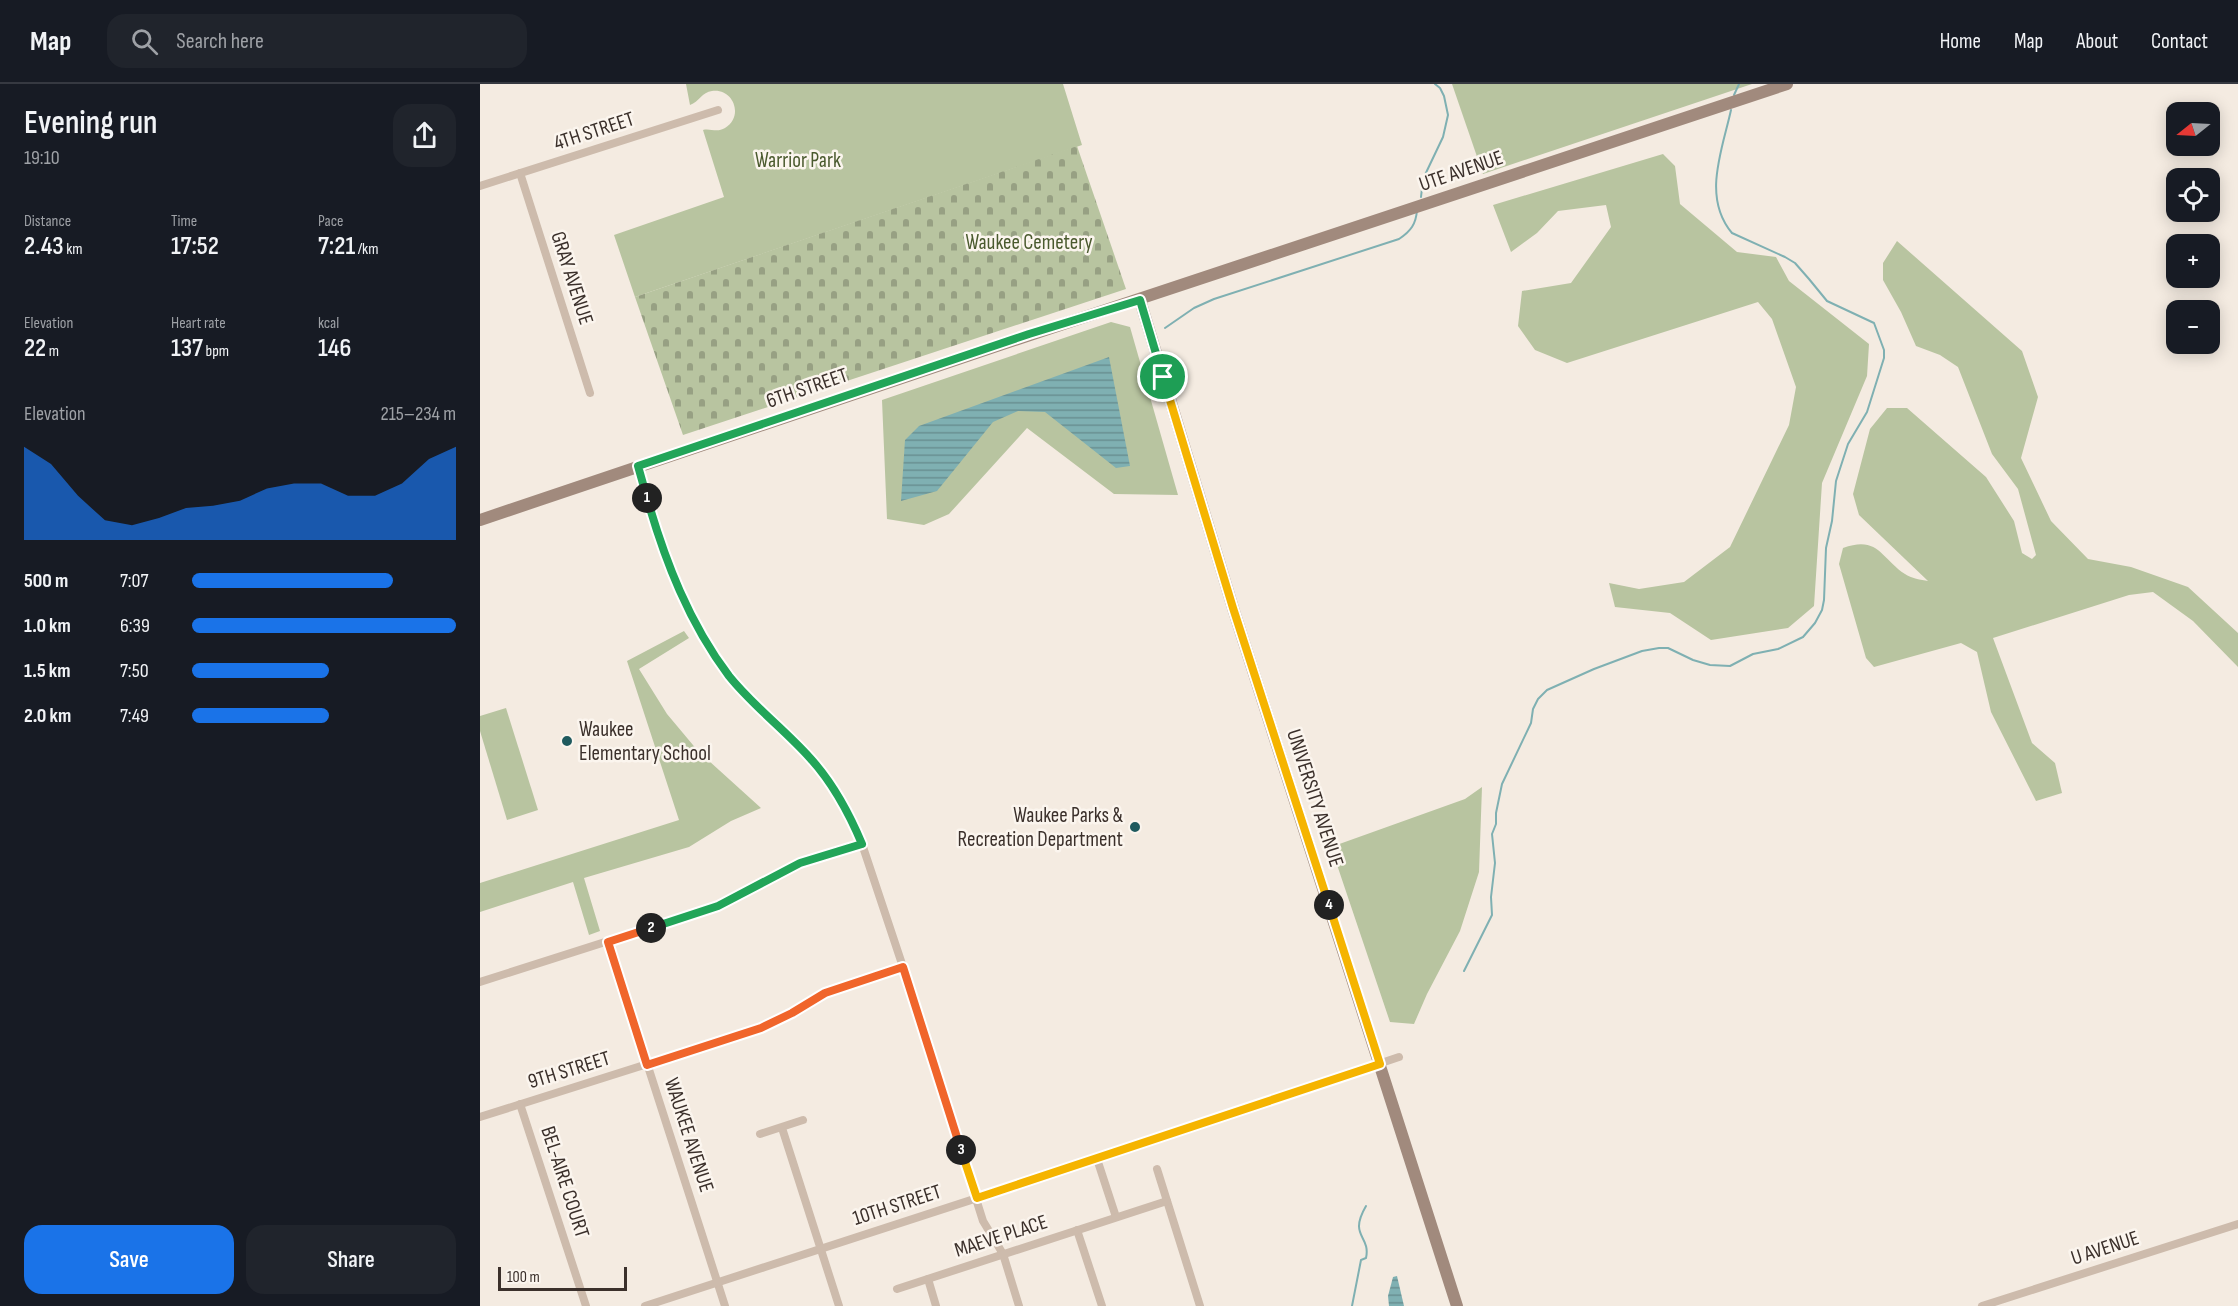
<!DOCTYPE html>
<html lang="en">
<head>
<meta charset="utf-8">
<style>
  body { margin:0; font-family:"Sofia Sans Condensed",sans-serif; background:#20242c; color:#f1f3f6; height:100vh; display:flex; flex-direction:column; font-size:22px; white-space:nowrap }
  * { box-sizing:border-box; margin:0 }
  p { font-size:20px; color:#9ea1a6 }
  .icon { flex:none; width:33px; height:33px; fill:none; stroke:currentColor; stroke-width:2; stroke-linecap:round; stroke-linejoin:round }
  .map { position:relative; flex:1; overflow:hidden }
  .drawer { display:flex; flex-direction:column; background:#171b24; width:480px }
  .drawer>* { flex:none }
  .needle { width:39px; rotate:252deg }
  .fabs { position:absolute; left:1686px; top:18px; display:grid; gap:12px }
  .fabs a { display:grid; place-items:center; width:54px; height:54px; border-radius:12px; background:#171b24; box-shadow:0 3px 15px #0003; font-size:30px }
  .scale { position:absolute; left:18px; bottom:15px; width:129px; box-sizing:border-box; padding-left:6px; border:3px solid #3b302b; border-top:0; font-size:16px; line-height:21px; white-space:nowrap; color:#3b302b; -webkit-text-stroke:4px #fbf5ee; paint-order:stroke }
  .pin { position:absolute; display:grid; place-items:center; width:51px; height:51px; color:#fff; margin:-26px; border:3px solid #fff; border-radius:50%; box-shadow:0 2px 6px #0007 }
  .km { position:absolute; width:30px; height:30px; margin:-15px; border-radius:50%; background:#222; color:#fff; font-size:16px; line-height:30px; text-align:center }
  .round { display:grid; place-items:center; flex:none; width:63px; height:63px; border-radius:18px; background:#20242c }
  .overview { display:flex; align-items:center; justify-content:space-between; height:102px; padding:0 24px }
  h1 { font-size:33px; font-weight:600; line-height:45px }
  .metrics { display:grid; grid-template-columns:repeat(3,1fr); gap:9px; height:102px; padding:6px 24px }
  .metrics div { display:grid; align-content:center }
  .metrics b { font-size:26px; font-weight:600 }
  .metrics small { font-size:16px; font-weight:400 }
  .metrics p { font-size:16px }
  .chart { height:168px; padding:12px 24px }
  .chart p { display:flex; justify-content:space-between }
  .chart svg { width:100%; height:108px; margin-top:6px; fill:#1a73e8; opacity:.7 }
  .cta { display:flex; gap:12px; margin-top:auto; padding:12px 24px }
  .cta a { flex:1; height:69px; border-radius:18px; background:#1a73e8; color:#fff; font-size:24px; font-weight:600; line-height:69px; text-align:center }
  .cta a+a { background:#20242c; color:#f1f3f6 }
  ul { padding:0 24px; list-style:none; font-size:20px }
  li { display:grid; grid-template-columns:96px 72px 1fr; align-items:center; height:45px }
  li i { height:15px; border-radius:8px; background:#1a73e8 }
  header { display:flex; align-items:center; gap:36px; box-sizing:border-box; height:84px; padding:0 30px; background:#171b24; border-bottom:2px solid #363941 }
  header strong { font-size:28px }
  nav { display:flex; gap:33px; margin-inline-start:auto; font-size:21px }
  .search { width:420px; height:54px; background:#20242c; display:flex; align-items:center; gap:15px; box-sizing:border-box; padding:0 21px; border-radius:18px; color:#9ea1a6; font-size:22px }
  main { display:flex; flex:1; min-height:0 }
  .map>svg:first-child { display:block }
  .green { fill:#b8c4a0 }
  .cemetery { fill:url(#cemetery-stones) }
  .water { fill:url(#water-rules) }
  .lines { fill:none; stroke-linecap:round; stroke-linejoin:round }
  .stream { stroke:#7fb0b2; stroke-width:2 }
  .street { stroke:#cdbbac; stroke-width:8 }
  .secondary { stroke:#a18a7d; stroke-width:12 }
  .split-1-casing { stroke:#fff; stroke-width:12 }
  .split-2-casing { stroke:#fff; stroke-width:12 }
  .split-3-casing { stroke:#fff; stroke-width:12 }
  .split-4-casing { stroke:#fff; stroke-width:12 }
  .split-5-casing { stroke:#fff; stroke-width:12 }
  .split-1 { stroke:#22a559; stroke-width:8 }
  .split-2 { stroke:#22a559; stroke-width:8 }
  .split-3 { stroke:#f0652b; stroke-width:8 }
  .split-4 { stroke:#f5b400; stroke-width:8 }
  .split-5 { stroke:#f5b400; stroke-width:8 }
  .poi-dot { fill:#1f5a5e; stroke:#fbf5ee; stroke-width:2 }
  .labels { text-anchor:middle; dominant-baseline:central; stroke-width:5; stroke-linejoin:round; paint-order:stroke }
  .street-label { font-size:21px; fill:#3b302b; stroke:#fbf5ee }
  .park-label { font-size:21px; fill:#4a5a2e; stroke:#fbf5ee }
  .poi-label { font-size:21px; fill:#3b302b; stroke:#fbf5ee; text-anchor:start }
</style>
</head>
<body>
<header>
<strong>Map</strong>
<div class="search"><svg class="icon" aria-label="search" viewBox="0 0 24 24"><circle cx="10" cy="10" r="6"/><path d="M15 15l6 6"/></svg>Search here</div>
<nav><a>Home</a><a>Map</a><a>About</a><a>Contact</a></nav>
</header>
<main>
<section class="drawer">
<div class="overview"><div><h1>Evening run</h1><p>19:10</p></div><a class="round"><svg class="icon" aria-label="share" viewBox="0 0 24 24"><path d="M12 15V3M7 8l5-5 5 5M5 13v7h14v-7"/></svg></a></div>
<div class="metrics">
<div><p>Distance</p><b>2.43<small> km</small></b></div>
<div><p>Time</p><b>17:52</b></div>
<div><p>Pace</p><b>7:21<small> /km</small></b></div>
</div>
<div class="metrics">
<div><p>Elevation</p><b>22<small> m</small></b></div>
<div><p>Heart rate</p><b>137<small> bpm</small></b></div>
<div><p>kcal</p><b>146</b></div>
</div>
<div class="chart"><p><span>Elevation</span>215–234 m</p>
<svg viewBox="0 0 160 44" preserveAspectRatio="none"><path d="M0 44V6L10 13L20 26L30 36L40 38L50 35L60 31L70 30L80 28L90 23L100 21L110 21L120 26L130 26L140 21L150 11L160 6V44z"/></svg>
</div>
<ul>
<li><b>500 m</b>7:07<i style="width:76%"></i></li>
<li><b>1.0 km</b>6:39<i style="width:100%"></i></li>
<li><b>1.5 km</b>7:50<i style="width:52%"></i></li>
<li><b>2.0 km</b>7:49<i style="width:52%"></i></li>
</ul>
<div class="cta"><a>Save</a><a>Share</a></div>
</section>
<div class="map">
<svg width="1758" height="1222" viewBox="0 0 1758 1222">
  <defs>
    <pattern id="cemetery-stones" width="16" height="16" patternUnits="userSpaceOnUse" patternTransform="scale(1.5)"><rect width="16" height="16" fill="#b8c4a0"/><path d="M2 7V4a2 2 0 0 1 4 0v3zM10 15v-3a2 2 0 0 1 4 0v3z" fill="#97a083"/></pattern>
    <pattern id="water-rules" width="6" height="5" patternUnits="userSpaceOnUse" patternTransform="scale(1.5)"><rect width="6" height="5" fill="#7fb0b2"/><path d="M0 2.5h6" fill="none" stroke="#699091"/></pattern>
  </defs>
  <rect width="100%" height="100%" fill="#f4ebe1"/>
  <g class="green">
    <path d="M206,0h377l19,61 -447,152 -21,-62 110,-38 -21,-67c7,-2 14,3 22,-2 19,-11 9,-40 -13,-37 -10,1 -13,11 -22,14z"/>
    <polygon points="972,0 1272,0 1003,90"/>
    <polygon points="1183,70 1195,82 1200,120 1257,168 1296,173 1309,197 1389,260 1387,292 1342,399 1334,522 1308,544 1231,556 1190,529 1135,523 1129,499 1159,505 1204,498 1250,463 1309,341 1316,303 1292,235 1278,218 1087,279 1055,266 1038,242 1042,207 1091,199 1131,143 1126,121 1078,127 1057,149 1031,168 1013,121"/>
    <path d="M1417,157l125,110 16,46 -17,61 30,63 37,38 43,8 57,20 50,46v34l-45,-46 -40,-29 -24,3 -136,43 39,105 23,20 7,30 -26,8 -45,-89 -14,-60 -16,-9 -87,24 -8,-9 -27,-94 4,-16c35,-13 38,10 62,26 6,4 16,6 23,7l-69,-66 -6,-21 17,-65 17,-21h20l79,69 28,44 8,32 10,6 4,-4 -18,-66 -26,-35 -34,-87 -18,-12 -24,-9 -15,-34 -18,-32v-17z"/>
    <polygon points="631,238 650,243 698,411 634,410 547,344 469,430 444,441 407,435 402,316"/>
    <polygon points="204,547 209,554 159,585 187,630 218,667 281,724 251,737 209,763 104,794 120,847 109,851 93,798 0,828 0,799 199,736 147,577"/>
    <polygon points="26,624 58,726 27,736 0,647 0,632"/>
    <polygon points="1002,703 999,788 980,847 947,910 934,940 910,938 851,763 985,715"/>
  </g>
  <polygon class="cemetery" points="597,62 646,205 203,351 155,213"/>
  <g class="water">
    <polygon points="629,273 650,382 636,384 565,328 538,327 513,338 457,407 421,417 425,356 439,342"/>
    <polygon points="917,1192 924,1222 909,1222 908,1212 913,1193"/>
  </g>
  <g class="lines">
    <g class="stream">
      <polyline points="1254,11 1259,0"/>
      <polyline points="941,113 943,95 963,53 968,31 964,12 960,4 955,0"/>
      <path d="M685,244l29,-20 20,-9 185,-60c12,-8 17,-15 18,-29"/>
      <path d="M984,887l28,-56 -1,-18 4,-34 -3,-29 4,-10v-11l6,-29 29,-61 2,-14 5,-10 9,-9 47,-21 48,-18 17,-3h9l25,12 17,5 20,1 23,-12 25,-5 25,-12 12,-14 7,-13 2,-10 2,-52 6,-27 4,-40 12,-37 19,-32 17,-54v-8l-10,-27 -47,-22 -18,-22 -14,-16 -10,-6 -53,-24c-30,-36 -10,-82 -1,-123"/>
      <path d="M872,1222l9,-46 5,-2c5,-23 -18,-21 0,-52"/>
    </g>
    <g class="street">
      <polyline points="40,89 110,309"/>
      <polyline points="0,102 238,26"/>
      <polyline points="158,382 185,470 201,511 226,559 250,593 291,637 330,674 358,711 372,734 382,760 423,883 503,1137 523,1170 539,1222"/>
      <polyline points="128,858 245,1222"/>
      <polyline points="0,898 238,822 320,779 382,760"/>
      <polyline points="40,1020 106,1222"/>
      <polyline points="0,1033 281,944 312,929 345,909 423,883"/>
      <polyline points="302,1044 359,1222"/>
      <polyline points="280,1050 323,1036"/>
      <polyline points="617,1075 636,1133"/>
      <polyline points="677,1085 720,1222"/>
      <polyline points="597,1146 622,1222"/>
      <polyline points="448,1195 456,1222"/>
      <polyline points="417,1205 687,1117"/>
      <polyline points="165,1222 617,1075 919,973"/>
      <polyline points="1502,1222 1758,1140"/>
    </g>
    <g class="secondary">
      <polyline points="660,216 753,524 977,1222"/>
      <path d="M0,436c435,-147 871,-293 1307,-436"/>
    </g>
  </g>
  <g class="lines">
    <defs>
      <polyline id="split-1" points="167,414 158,382 549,250 660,216 683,293"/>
      <path id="split-2" d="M167,414c18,63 42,125 82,178 24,30 55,53 81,82 23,25 39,55 52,86l-62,19 -82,43 -67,22"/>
      <polyline id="split-3" points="171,844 128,858 167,981 281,944 312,929 345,909 423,883 481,1066"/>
      <polyline id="split-4" points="481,1066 497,1114 900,980 849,821"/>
      <polyline id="split-5" points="683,293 753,524 849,821"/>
    </defs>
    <use href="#split-1" class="split-1-casing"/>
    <use href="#split-2" class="split-2-casing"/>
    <use href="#split-3" class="split-3-casing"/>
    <use href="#split-4" class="split-4-casing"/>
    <use href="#split-5" class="split-5-casing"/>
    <use href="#split-1" class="split-1"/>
    <use href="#split-2" class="split-2"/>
    <use href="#split-3" class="split-3"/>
    <use href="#split-4" class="split-4"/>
    <use href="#split-5" class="split-5"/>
  </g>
  <g class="poi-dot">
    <circle cx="87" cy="657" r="6"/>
    <circle cx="655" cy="743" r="6"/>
  </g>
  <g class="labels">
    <g class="street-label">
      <text transform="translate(114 47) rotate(-18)">4TH STREET</text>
      <text transform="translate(981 87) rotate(-19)">UTE AVENUE</text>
      <text transform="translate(92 194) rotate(72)">GRAY AVENUE</text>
      <text transform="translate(327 304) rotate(-19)">6TH STREET</text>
      <text transform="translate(835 714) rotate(72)">UNIVERSITY AVENUE</text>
      <text transform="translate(89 986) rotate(-17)">9TH STREET</text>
      <text transform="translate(209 1051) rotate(72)">WAUKEE AVENUE</text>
      <text transform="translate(85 1098) rotate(72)">BEL-AIRE COURT</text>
      <text transform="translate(417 1121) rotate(-18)">10TH STREET</text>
      <text transform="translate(521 1152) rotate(-18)">MAEVE PLACE</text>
      <text transform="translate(1625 1164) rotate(-18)">U AVENUE</text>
    </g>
    <g class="park-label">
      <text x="318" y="76">Warrior Park</text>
      <text x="549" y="158">Waukee Cemetery</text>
    </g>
    <g class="poi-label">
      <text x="99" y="645">Waukee<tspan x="99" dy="24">Elementary School</tspan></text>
      <text x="643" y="731" text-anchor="end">Waukee Parks &amp;<tspan x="643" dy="24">Recreation Department</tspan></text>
    </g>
  </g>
</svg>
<div class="fabs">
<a><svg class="needle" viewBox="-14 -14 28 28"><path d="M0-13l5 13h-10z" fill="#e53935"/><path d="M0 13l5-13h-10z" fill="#9ea1a6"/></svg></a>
<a><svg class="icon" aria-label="locate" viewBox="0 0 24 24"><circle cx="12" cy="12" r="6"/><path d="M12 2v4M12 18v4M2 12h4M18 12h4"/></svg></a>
<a>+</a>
<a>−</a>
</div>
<div class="scale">100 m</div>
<div class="pin" style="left:683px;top:293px;background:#1e9e55"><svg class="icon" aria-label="arrive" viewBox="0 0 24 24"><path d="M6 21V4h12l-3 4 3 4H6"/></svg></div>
<b class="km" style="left:167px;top:414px">1</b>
<b class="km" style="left:171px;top:844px">2</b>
<b class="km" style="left:481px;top:1066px">3</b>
<b class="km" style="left:849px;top:821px">4</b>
</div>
</main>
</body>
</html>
